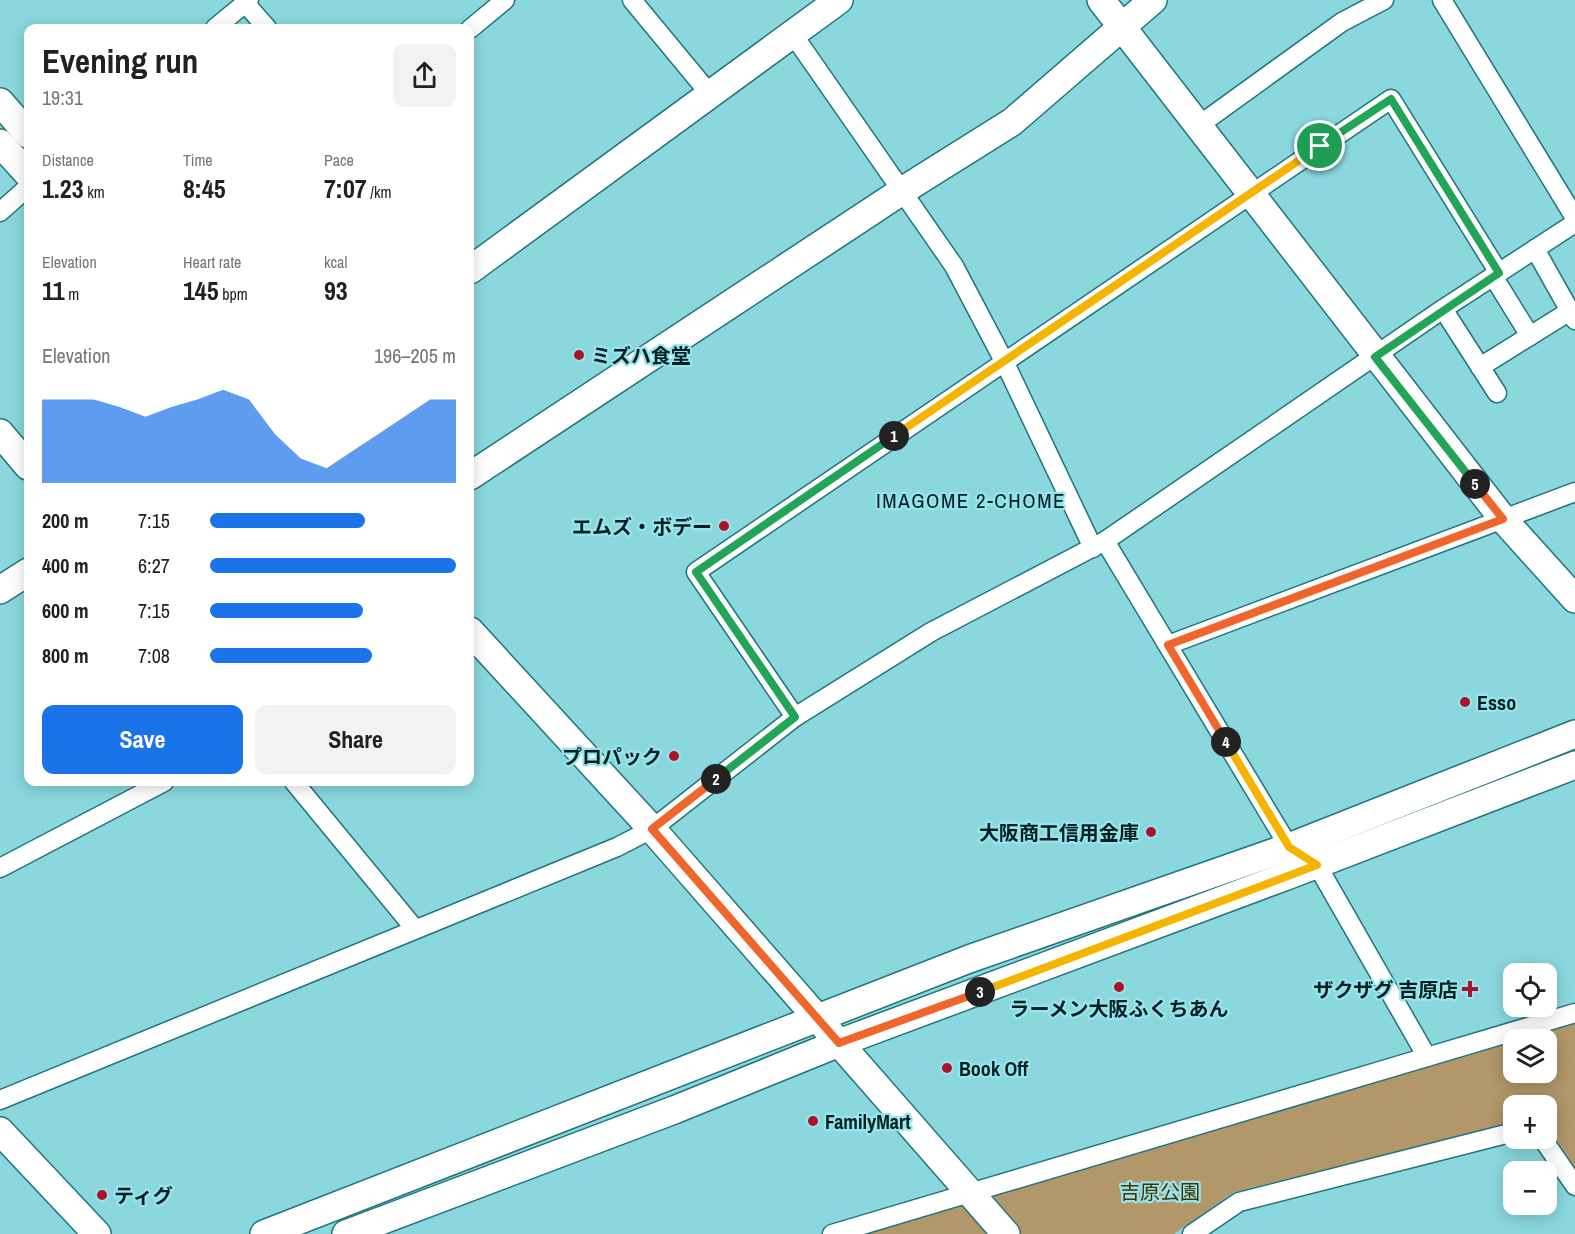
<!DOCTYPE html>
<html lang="en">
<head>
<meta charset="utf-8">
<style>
  body { margin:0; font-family:"Archivo Narrow","Noto Sans JP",sans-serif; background:#f2f2f2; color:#202124; height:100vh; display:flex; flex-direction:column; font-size:22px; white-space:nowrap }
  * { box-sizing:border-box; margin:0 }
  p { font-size:20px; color:#757577 }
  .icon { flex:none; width:33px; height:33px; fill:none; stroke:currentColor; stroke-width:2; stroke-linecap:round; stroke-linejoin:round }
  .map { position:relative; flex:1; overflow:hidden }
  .side { position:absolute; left:24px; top:24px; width:450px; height:762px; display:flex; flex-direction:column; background:#fff; border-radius:12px; box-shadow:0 3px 15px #0003 }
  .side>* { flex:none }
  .tools { position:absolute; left:1503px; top:963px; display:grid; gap:12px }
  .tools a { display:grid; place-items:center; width:54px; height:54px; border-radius:12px; background:#fff; box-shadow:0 3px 15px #0003; font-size:30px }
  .pin { position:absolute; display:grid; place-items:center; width:51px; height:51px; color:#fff; margin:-26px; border:3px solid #fff; border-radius:50%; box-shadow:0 2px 6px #0007 }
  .km { position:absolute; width:30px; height:30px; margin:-15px; border-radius:50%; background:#222; color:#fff; font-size:16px; line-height:30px; text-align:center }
  .round { display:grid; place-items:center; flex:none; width:63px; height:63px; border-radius:12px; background:#f2f2f2 }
  .head { display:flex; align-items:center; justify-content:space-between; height:102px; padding:0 18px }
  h1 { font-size:33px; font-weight:700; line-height:45px }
  .figures { display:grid; grid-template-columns:repeat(3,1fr); gap:9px; height:102px; padding:6px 18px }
  .figures div { display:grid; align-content:center }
  .figures b { font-size:26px; font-weight:700 }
  .figures small { font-size:16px; font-weight:400 }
  .figures p { font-size:16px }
  .chart { height:168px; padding:12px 18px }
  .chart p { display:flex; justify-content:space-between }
  .chart svg { width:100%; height:108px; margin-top:6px; fill:#1a73e8; opacity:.7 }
  .action { display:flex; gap:12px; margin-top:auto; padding:12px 18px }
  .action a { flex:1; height:69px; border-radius:12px; background:#1a73e8; color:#fff; font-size:24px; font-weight:700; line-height:69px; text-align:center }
  .action a+a { background:#f2f2f2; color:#202124 }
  ul { padding:0 18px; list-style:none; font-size:20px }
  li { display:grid; grid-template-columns:96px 72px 1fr; align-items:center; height:45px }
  li i { height:15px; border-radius:8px; background:#1a73e8 }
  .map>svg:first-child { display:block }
  .green { fill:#b19769 }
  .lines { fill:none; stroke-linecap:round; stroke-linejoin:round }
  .street-casing { stroke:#21747a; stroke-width:21 }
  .secondary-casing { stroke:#21747a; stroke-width:30 }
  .street { stroke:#fff; stroke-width:18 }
  .secondary { stroke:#fff; stroke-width:27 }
  .split-1-casing { stroke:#fff; stroke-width:12 }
  .split-2-casing { stroke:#fff; stroke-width:12 }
  .split-3-casing { stroke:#fff; stroke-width:12 }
  .split-4-casing { stroke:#fff; stroke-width:12 }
  .split-5-casing { stroke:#fff; stroke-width:12 }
  .split-6-casing { stroke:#fff; stroke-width:12 }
  .split-1 { stroke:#f5b400; stroke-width:8 }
  .split-2 { stroke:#22a559; stroke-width:8 }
  .split-3 { stroke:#f0652b; stroke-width:8 }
  .split-4 { stroke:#f5b400; stroke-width:8 }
  .split-5 { stroke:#f0652b; stroke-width:8 }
  .split-6 { stroke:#22a559; stroke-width:8 }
  .poi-dot { fill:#aa142a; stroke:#97e5eb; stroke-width:2 }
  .labels { text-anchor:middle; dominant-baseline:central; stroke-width:4.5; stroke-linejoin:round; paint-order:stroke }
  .poi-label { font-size:20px; font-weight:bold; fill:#001f22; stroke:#97e5eb; text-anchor:start }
  .park-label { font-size:20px; fill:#473101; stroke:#97e5eb }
  .neighbourhood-label { font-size:21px; letter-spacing:1.5px; fill:#001f22; stroke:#97e5eb }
</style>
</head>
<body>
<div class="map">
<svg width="1575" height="1234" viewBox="0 0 1575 1234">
  <rect width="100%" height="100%" fill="#8ad8de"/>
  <polygon class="green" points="1575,1023 1575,1176 1547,1135 1546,1106 1514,1106 1513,1125 1234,1192 1174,1234 864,1234 1513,1041 1514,1072 1546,1072 1546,1040 1518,1039"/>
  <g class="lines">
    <defs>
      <g id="street">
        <polyline points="632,0 709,93"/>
        <polyline points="1442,0 1575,218"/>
        <polyline points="245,3 267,28"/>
        <polyline points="215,28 249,0"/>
        <polyline points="470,29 505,0"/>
        <polyline points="792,33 954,266 1004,361 1093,548"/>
        <polyline points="1198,126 1342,22 1384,0"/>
        <polyline points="0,212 28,187"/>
        <polyline points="1535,249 1575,320"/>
        <polyline points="1493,276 1530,336"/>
        <polyline points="1443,309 1497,393"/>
        <polyline points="1480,367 1570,311"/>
        <polyline points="1105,541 1443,309 1575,223"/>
        <polyline points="1168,645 1575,492"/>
        <polyline points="795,717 696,572 1391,99 1499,273"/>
        <polyline points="294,782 415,929"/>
        <polyline points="0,868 164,782"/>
        <polyline points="0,1100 617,847 652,829 795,717 931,632 1105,541 1289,847 1317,865 1427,1057 1575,1013"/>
        <polyline points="1542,1138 1575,1186"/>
        <polyline points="832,1234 1427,1057"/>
        <polyline points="1192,1234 1239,1202 1514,1132"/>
      </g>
      <g id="secondary">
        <polyline points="1101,0 1503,519 1575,599"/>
        <polyline points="0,102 28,134"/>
        <polyline points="0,143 28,174"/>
        <polyline points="470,270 839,0"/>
        <polyline points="0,433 28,466"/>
        <polyline points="470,476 902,191 1012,122 1153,0"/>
        <polyline points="0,590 28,572"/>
        <polyline points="470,631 652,829 1006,1234"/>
        <polyline points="0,1131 97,1234"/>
        <polyline points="264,1234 969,959 1289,847 1575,734"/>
        <polyline points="346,1234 674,1110 839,1043 1292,874 1575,765"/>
      </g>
    </defs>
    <use href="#street" class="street-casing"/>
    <use href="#secondary" class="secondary-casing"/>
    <use href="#street" class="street"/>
    <use href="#secondary" class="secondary"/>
  </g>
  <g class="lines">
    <defs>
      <polyline id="split-1" points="894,436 1320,146"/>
      <polyline id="split-2" points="716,779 795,717 696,572 894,436"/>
      <polyline id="split-3" points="716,779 652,829 839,1043 980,992"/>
      <polyline id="split-4" points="980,992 1317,865 1289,847 1226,742"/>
      <polyline id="split-5" points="1226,742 1168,645 1503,519 1475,484"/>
      <polyline id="split-6" points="1320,146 1391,99 1499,273 1375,357 1475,484"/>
    </defs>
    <use href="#split-1" class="split-1-casing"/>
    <use href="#split-2" class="split-2-casing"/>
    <use href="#split-3" class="split-3-casing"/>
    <use href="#split-4" class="split-4-casing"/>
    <use href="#split-5" class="split-5-casing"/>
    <use href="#split-6" class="split-6-casing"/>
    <use href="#split-1" class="split-1"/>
    <use href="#split-2" class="split-2"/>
    <use href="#split-3" class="split-3"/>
    <use href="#split-4" class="split-4"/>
    <use href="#split-5" class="split-5"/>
    <use href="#split-6" class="split-6"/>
  </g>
  <g class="poi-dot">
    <circle cx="579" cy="355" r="6"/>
    <circle cx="724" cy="526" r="6"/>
    <circle cx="1465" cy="702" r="6"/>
    <circle cx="674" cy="756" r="6"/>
    <circle cx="1151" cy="832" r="6"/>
    <circle cx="1119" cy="987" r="6"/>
    <path d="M1467 980h6v6h6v6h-6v6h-6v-6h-6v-6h6z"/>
    <circle cx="947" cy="1068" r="6"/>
    <circle cx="813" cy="1121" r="6"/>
    <circle cx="102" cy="1195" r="6"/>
  </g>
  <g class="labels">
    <g class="poi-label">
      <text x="591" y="355">ミズハ食堂</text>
      <text x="712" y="526" text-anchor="end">エムズ・ボデー</text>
      <text x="1477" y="702">Esso</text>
      <text x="662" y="756" text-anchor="end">プロパック</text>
      <text x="1139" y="832" text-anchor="end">大阪商工信用金庫</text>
      <text x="1458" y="989" text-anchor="end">ザクザグ 吉原店</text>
      <text x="1119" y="1008" text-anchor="middle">ラーメン大阪ふくちあん</text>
      <text x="959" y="1068">Book Off</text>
      <text x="825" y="1121">FamilyMart</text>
      <text x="114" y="1195">ティグ</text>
    </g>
    <g class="park-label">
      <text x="1160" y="1191">吉原公園</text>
    </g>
    <g class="neighbourhood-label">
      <text x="971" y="500">IMAGOME 2-CHOME</text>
    </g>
  </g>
</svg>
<div class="tools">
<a><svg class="icon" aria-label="locate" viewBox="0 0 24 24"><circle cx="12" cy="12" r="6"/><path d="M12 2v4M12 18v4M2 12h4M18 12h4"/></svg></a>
<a><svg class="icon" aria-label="layers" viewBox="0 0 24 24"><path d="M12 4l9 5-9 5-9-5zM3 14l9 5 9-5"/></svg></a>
<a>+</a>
<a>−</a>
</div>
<div class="pin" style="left:1320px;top:146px;background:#1e9e55"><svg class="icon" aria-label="arrive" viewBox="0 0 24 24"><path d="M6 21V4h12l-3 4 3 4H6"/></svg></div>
<b class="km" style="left:894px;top:436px">1</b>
<b class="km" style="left:716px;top:779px">2</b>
<b class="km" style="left:980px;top:992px">3</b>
<b class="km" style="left:1226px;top:742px">4</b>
<b class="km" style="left:1475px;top:484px">5</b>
<section class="side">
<div class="head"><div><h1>Evening run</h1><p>19:31</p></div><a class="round"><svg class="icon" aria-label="share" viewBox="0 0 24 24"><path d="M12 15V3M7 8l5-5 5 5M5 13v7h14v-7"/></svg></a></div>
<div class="figures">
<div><p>Distance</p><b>1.23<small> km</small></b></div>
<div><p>Time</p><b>8:45</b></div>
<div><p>Pace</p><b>7:07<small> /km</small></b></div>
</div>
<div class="figures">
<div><p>Elevation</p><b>11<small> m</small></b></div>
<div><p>Heart rate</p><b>145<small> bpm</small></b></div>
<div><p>kcal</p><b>93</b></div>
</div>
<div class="chart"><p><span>Elevation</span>196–205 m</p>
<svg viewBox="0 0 160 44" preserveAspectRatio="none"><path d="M0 44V10L10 10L20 10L30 13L40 17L50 13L60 10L70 6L80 10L90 24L100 34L110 38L120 31L130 24L140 17L150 10L160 10V44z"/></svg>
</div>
<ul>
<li><b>200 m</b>7:15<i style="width:63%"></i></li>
<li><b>400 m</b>6:27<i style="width:100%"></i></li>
<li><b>600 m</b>7:15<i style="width:62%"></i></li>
<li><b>800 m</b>7:08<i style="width:66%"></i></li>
</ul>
<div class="action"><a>Save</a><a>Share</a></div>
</section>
</div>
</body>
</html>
